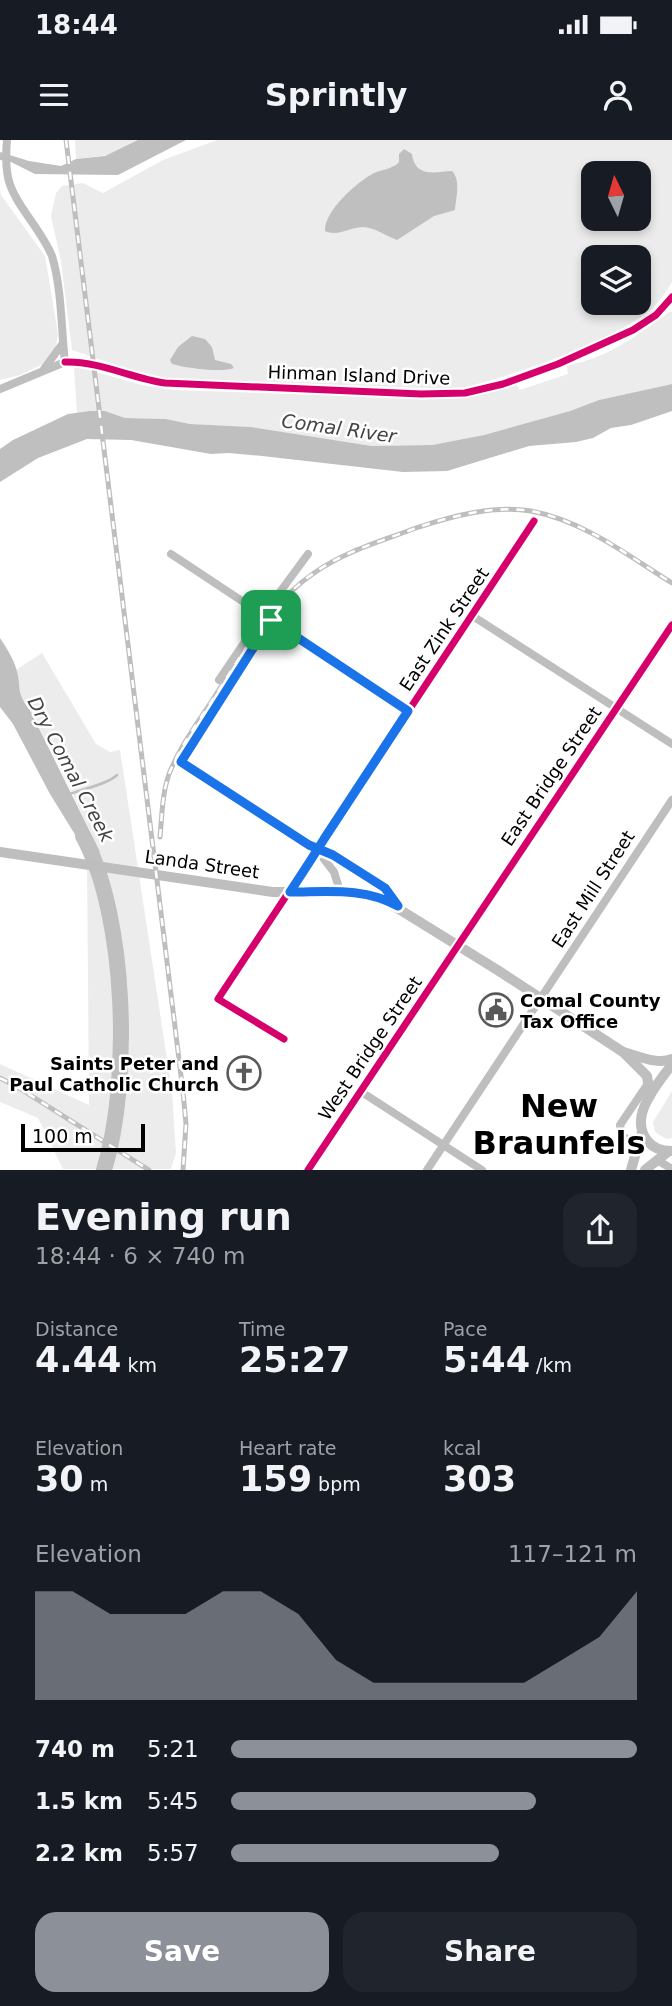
<!DOCTYPE html>
<html lang="en">
<head>
<meta charset="utf-8">
<style>
  body { margin:0; font-family:"DejaVu Sans",sans-serif; background:#20242c; color:#f1f3f6; height:100vh; display:flex; flex-direction:column; font-size:26px; white-space:nowrap }
  * { box-sizing:border-box; margin:0 }
  p { font-size:23px; color:#9ea1a6 }
  .icon { flex:none; width:38px; height:38px; fill:none; stroke:currentColor; stroke-width:2; stroke-linecap:round; stroke-linejoin:round }
  .map { position:relative; height:1030px; overflow:hidden }
  .drawer { display:flex; flex-direction:column; background:#171b24; flex:1 }
  .drawer>* { flex:none }
  .needle { width:46px; rotate:355deg }
  .buttons { position:absolute; left:581px; top:21px; display:grid; gap:14px }
  .buttons a { display:grid; place-items:center; width:70px; height:70px; border-radius:14px; background:#171b24; box-shadow:0 4px 10px #0003; font-size:35px }
  .scale { position:absolute; left:21px; bottom:18px; width:124px; box-sizing:border-box; padding-left:7px; border:4px solid #000; border-top:0; font-size:19px; line-height:24px; white-space:nowrap; color:#000; -webkit-text-stroke:5px #fff; paint-order:stroke }
  .pin { position:absolute; display:grid; place-items:center; width:60px; height:60px; color:#fff; margin:-30px; border-radius:14px; box-shadow:0 4px 10px #0006 }
  .round { display:grid; place-items:center; flex:none; width:74px; height:74px; border-radius:21px; background:#20242c }
  .head { display:flex; align-items:center; justify-content:space-between; height:119px; padding:0 35px }
  h1 { font-size:38px; font-weight:800; line-height:52px }
  .stats { display:grid; grid-template-columns:repeat(3,1fr); gap:10px; height:119px; padding:7px 35px }
  .stats div { display:grid; align-content:center }
  .stats b { font-size:35px; font-weight:800 }
  .stats small { font-size:19px; font-weight:400 }
  .stats p { font-size:19px }
  .chart { height:196px; padding:14px 35px }
  .chart p { display:flex; justify-content:space-between }
  .chart svg { width:100%; height:126px; margin-top:7px; fill:#8c9099; opacity:.7 }
  .button { display:flex; gap:14px; margin-top:auto; padding:14px 35px }
  .button a { flex:1; height:80px; border-radius:21px; background:#8c9099; color:#fff; font-size:28px; font-weight:800; line-height:80px; text-align:center }
  .button a+a { background:#20242c; color:#f1f3f6 }
  ul { padding:0 35px; list-style:none; font-size:23px }
  li { display:grid; grid-template-columns:112px 84px 1fr; align-items:center; height:52px }
  li i { height:18px; border-radius:9px; background:#8c9099 }
  .status { display:flex; justify-content:space-between; align-items:center; height:49px; padding:0 35px; background:#171b24; direction:ltr }
  .status svg { height:19px; fill:currentColor }
  header { display:flex; justify-content:space-between; align-items:center; height:91px; padding:0 35px; background:#171b24; font-size:32px; font-weight:800 }
  .map>svg:first-child { display:block }
  .green { fill:#ececec; fill-rule:evenodd }
  .water { fill:#bfbfbf }
  .lines { fill:none; stroke-linecap:round; stroke-linejoin:round }
  .stream { stroke:#bfbfbf; stroke-width:2.5 }
  .river { stroke:#bfbfbf; stroke-width:16 }
  .minor { stroke:#bebebe; stroke-width:8 }
  .major { stroke:#bebebe; stroke-width:10 }
  .rail-casing { stroke:#bebebe; stroke-width:5 }
  .rail { stroke:#fff; stroke-width:2.5; stroke-dasharray:8; stroke-linecap:butt }
  .cycleway-casing { stroke:#fff; stroke-width:11 }
  .cycleway { stroke:#d6006c; stroke-width:7 }
  .route-casing { stroke:#fff; stroke-width:14 }
  .route { stroke:#1a73e8; stroke-width:9 }
  .labels { text-anchor:middle; dominant-baseline:central; stroke-width:5; stroke-linejoin:round; paint-order:stroke }
  .street-label { font-size:18px; fill:#000; stroke:#fff }
  .poi-label { font-size:18px; font-weight:bold; fill:#000; stroke:#fff; text-anchor:start }
  .water-label { font-size:19px; font-style:italic; fill:#444; stroke:#fff }
  .town-label { font-size:32px; font-weight:bold; fill:#000; stroke:#fff }
</style>
</head>
<body>
<div class="status"><b>18:44</b><svg viewBox="0 0 49 12"><path d="M0 12V9h3v3zM5 12V6h3v6zM10 12V3h3v9zM15 12V0h3v12zM26 1h20v11H26zM47 4h2v5h-2z"/></svg></div>
<header><svg class="icon" aria-label="menu" viewBox="0 0 24 24"><path d="M4 6h16M4 12h16M4 18h16"/></svg>Sprintly<svg class="icon" aria-label="person" viewBox="0 0 24 24"><circle cx="12" cy="8" r="4"/><path d="M4 21q1-7 8-7t8 7"/></svg></header>
<div class="map">
<svg width="672" height="1030" viewBox="0 0 672 1030">
  <rect width="100%" height="100%" fill="#fff"/>
  <g class="green">
    <polygon points="75,0 141,0 108,15 76,19"/>
    <path d="M217,0h455v142c-7,12 -17,26 -28,33 -48,32 -130,61 -187,74l-291,-10 -27,-6 -67,-23 -11,-89 -10,-45 5,-23 6,-7 21,-3 20,10 60,-33zM593,33h46v46h-46zM593,117h46v46h-46z"/>
    <polygon points="0,50 1,55 45,116 58,194 55,211 43,224 20,235 0,240"/>
    <path d="M669,172h3v72l-73,16 -29,11 -86,24 -52,10 -60,1 -121,-19 -61,-3 -24,-5 -41,-1 -20,-7 -28,2 -3,-45 4,-1 64,18 33,5 270,9 31,-3 40,-12 4,6 48,-16 -1,-8c7,-3 14,-3 21,-6 29,-9 57,-30 81,-48z"/>
    <polygon points="42,513 96,604 110,612 120,610 172,952 176,1013 171,1029 63,1029 38,978 0,962 0,924 89,965 87,714 100,712 62,632 30,570 23,561 18,551 16,530"/>
    <polygon points="672,951 672,998 666,999 655,992 653,982"/>
  </g>
  <g class="water">
    <polygon points="138,0 186,0 118,35 35,34 11,22 0,20 0,12 29,21 61,26 76,19 105,16"/>
    <path d="M404,9l8,5c3,24 23,18 40,17 9,9 4,27 3,39l-21,6 -37,24c-11,-4 -21,-12 -33,-13 -14,0 -26,10 -39,4 -1,-20 32,-49 49,-58 8,-3 15,-4 22,-8l3,-3v-8z"/>
    <path d="M192,196l13,3 7,8 3,13 16,4 3,4c-12,5 -48,0 -62,-4l-2,-4 8,-13z"/>
    <polygon points="672,244 672,271 631,285 611,288 593,298 576,302 529,306 447,331 403,332 262,316 229,313 211,314 131,300 87,299 38,318 0,342 0,309 13,300 68,274 90,271 105,271 125,278 166,279 190,284 251,287 372,306 432,305 484,295 570,271 599,260"/>
    <path d="M0,498c6,9 13,20 16,30 6,19 -1,24 14,42l70,142 -13,2 -37,-60 -37,-70 -13,-17z"/>
  </g>
  <g class="lines">
    <path class="stream" d="M70,654c13,-5 38,-10 47,-19"/>
    <path class="river" d="M83,696c44,81 48,247 21,334"/>
    <g class="minor">
      <path d="M65,222c34,-1 66,16 100,21l256,11 44,-1 38,-9 55,-20 75,-34 23,-15 16,-18"/>
      <polyline points="44,229 63,203"/>
      <path d="M0,249l65,-27c-4,-34 -3,-72 -13,-106 -4,-10 -10,-19 -16,-28 -24,-35 -33,-44 -29,-88"/>
      <polyline points="171,414 408,571"/>
      <polyline points="471,475 672,604"/>
      <polyline points="271,480 181,622 317,710 333,715 385,748 398,766"/>
      <polyline points="219,540 263,475 308,414"/>
      <polyline points="317,710 334,732 340,751"/>
      <polyline points="284,899 218,859 534,381"/>
      <polyline points="360,951 482,1030"/>
      <polyline points="639,1006 622,996 620,985 649,942"/>
      <polyline points="657,1020 672,1029"/>
      <polyline points="308,1030 672,485"/>
      <polyline points="427,1030 672,660"/>
    </g>
    <g class="major">
      <polyline points="0,712 273,752 346,752 381,758 499,831 623,912 647,936 650,956"/>
      <path d="M623,912c16,4 34,13 49,7"/>
      <path d="M672,924c-14,20 -44,52 -25,76 6,9 15,11 25,11"/>
      <polyline points="631,1030 642,992"/>
      <polyline points="645,1030 669,1011"/>
    </g>
    <defs>
      <g id="rail">
        <polyline points="66,0 183,952 186,984 183,1030"/>
        <path d="M160,697c2,-21 2,-43 9,-63 11,-28 30,-53 46,-78 29,-44 55,-93 99,-123 31,-22 68,-32 102,-45 36,-12 77,-23 115,-17 53,10 96,44 141,72"/>
        <polyline points="0,938 19,948 149,1030"/>
      </g>
    </defs>
    <use href="#rail" class="rail-casing"/>
    <use href="#rail" class="rail"/>
    <defs>
      <g id="cycleway">
        <path d="M65,222c34,-1 66,16 100,21l256,11 44,-1 38,-9 55,-20 75,-34 23,-15 16,-18"/>
        <polyline points="284,899 218,859 534,381"/>
        <polyline points="308,1030 672,485"/>
      </g>
    </defs>
    <use href="#cycleway" class="cycleway-casing"/>
    <use href="#cycleway" class="cycleway"/>
  </g>
  <g class="lines">
    <defs>
      <path id="route" d="M271,480l137,91 -84,128c-11,18 -23,36 -34,53 37,0 74,-5 108,14l-13,-18 -52,-33 -24,-10 -128,-83 90,-142"/>
    </defs>
    <use href="#route" class="route-casing"/>
    <use href="#route" class="route"/>
  </g>
  <defs>
    <symbol id="civic-ring" viewBox="-11 -11 22 22"><circle r="9.5" fill="#fff" stroke="#595959" stroke-width="1.5"/><path d="M-.6-6.5H3V-4.5H.6V-3L4-1V1h2V6H-6V1h2V-1L-.6-3ZM-1.2 2.5V6h2.4V2.5Z" fill="#595959"/></symbol>
    <symbol id="church-ring" viewBox="-11 -11 22 22"><circle r="9.5" fill="#fff" stroke="#595959" stroke-width="1.5"/><path d="M-1.2-6h2.4v3.5h3.3v2.4h-3.3V6h-2.4V-.1h-3.3v-2.4h3.3Z" fill="#595959"/></symbol>
  </defs>
  <g fill-rule="evenodd">
    <use href="#civic-ring" x="477" y="851" width="38" height="38"/>
    <use href="#church-ring" x="225" y="914" width="38" height="38"/>
  </g>
  <g class="labels">
    <g class="street-label">
      <text transform="translate(359 235) rotate(2)">Hinman Island Drive</text>
      <text transform="translate(444 489) rotate(-56)">East Zink Street</text>
      <text transform="translate(551 636) rotate(-56)">East Bridge Street</text>
      <text transform="translate(202 724) rotate(8)">Landa Street</text>
      <text transform="translate(593 749) rotate(-57)">East Mill Street</text>
      <text transform="translate(370 908) rotate(-56)">West Bridge Street</text>
    </g>
    <g class="poi-label">
      <text x="520" y="860">Comal County<tspan x="520" dy="21">Tax Office</tspan></text>
      <text x="219" y="923" text-anchor="end">Saints Peter and<tspan x="219" dy="21">Paul Catholic Church</tspan></text>
    </g>
    <g class="water-label">
      <text transform="translate(339 288) rotate(8)">Comal River</text>
      <text transform="translate(71 629) rotate(62)">Dry Comal Creek</text>
    </g>
    <g class="town-label">
      <text x="559" y="966">New<tspan x="559" dy="37">Braunfels</tspan></text>
    </g>
  </g>
</svg>
<div class="buttons">
<a><svg class="needle" viewBox="-14 -14 28 28"><path d="M0-13l5 13h-10z" fill="#e53935"/><path d="M0 13l5-13h-10z" fill="#9ea1a6"/></svg></a>
<a><svg class="icon" aria-label="layers" viewBox="0 0 24 24"><path d="M12 4l9 5-9 5-9-5zM3 14l9 5 9-5"/></svg></a>
</div>
<div class="scale">100 m</div>
<div class="pin" style="left:271px;top:480px;background:#1e9e55"><svg class="icon" aria-label="arrive" viewBox="0 0 24 24"><path d="M6 21V4h12l-3 4 3 4H6"/></svg></div>
</div>
<section class="drawer">
<div class="head"><div><h1>Evening run</h1><p>18:44 · 6 × 740 m</p></div><a class="round"><svg class="icon" aria-label="share" viewBox="0 0 24 24"><path d="M12 15V3M7 8l5-5 5 5M5 13v7h14v-7"/></svg></a></div>
<div class="stats">
<div><p>Distance</p><b>4.44<small> km</small></b></div>
<div><p>Time</p><b>25:27</b></div>
<div><p>Pace</p><b>5:44<small> /km</small></b></div>
</div>
<div class="stats">
<div><p>Elevation</p><b>30<small> m</small></b></div>
<div><p>Heart rate</p><b>159<small> bpm</small></b></div>
<div><p>kcal</p><b>303</b></div>
</div>
<div class="chart"><p><span>Elevation</span>117–121 m</p>
<svg viewBox="0 0 160 44" preserveAspectRatio="none"><path d="M0 44V6L10 6L20 14L30 14L40 14L50 6L60 6L70 14L80 30L90 38L100 38L110 38L120 38L130 38L140 30L150 22L160 6V44z"/></svg>
</div>
<ul>
<li><b>740 m</b>5:21<i style="width:100%"></i></li>
<li><b>1.5 km</b>5:45<i style="width:75%"></i></li>
<li><b>2.2 km</b>5:57<i style="width:66%"></i></li>
</ul>
<div class="button"><a>Save</a><a>Share</a></div>
</section>
</body>
</html>
